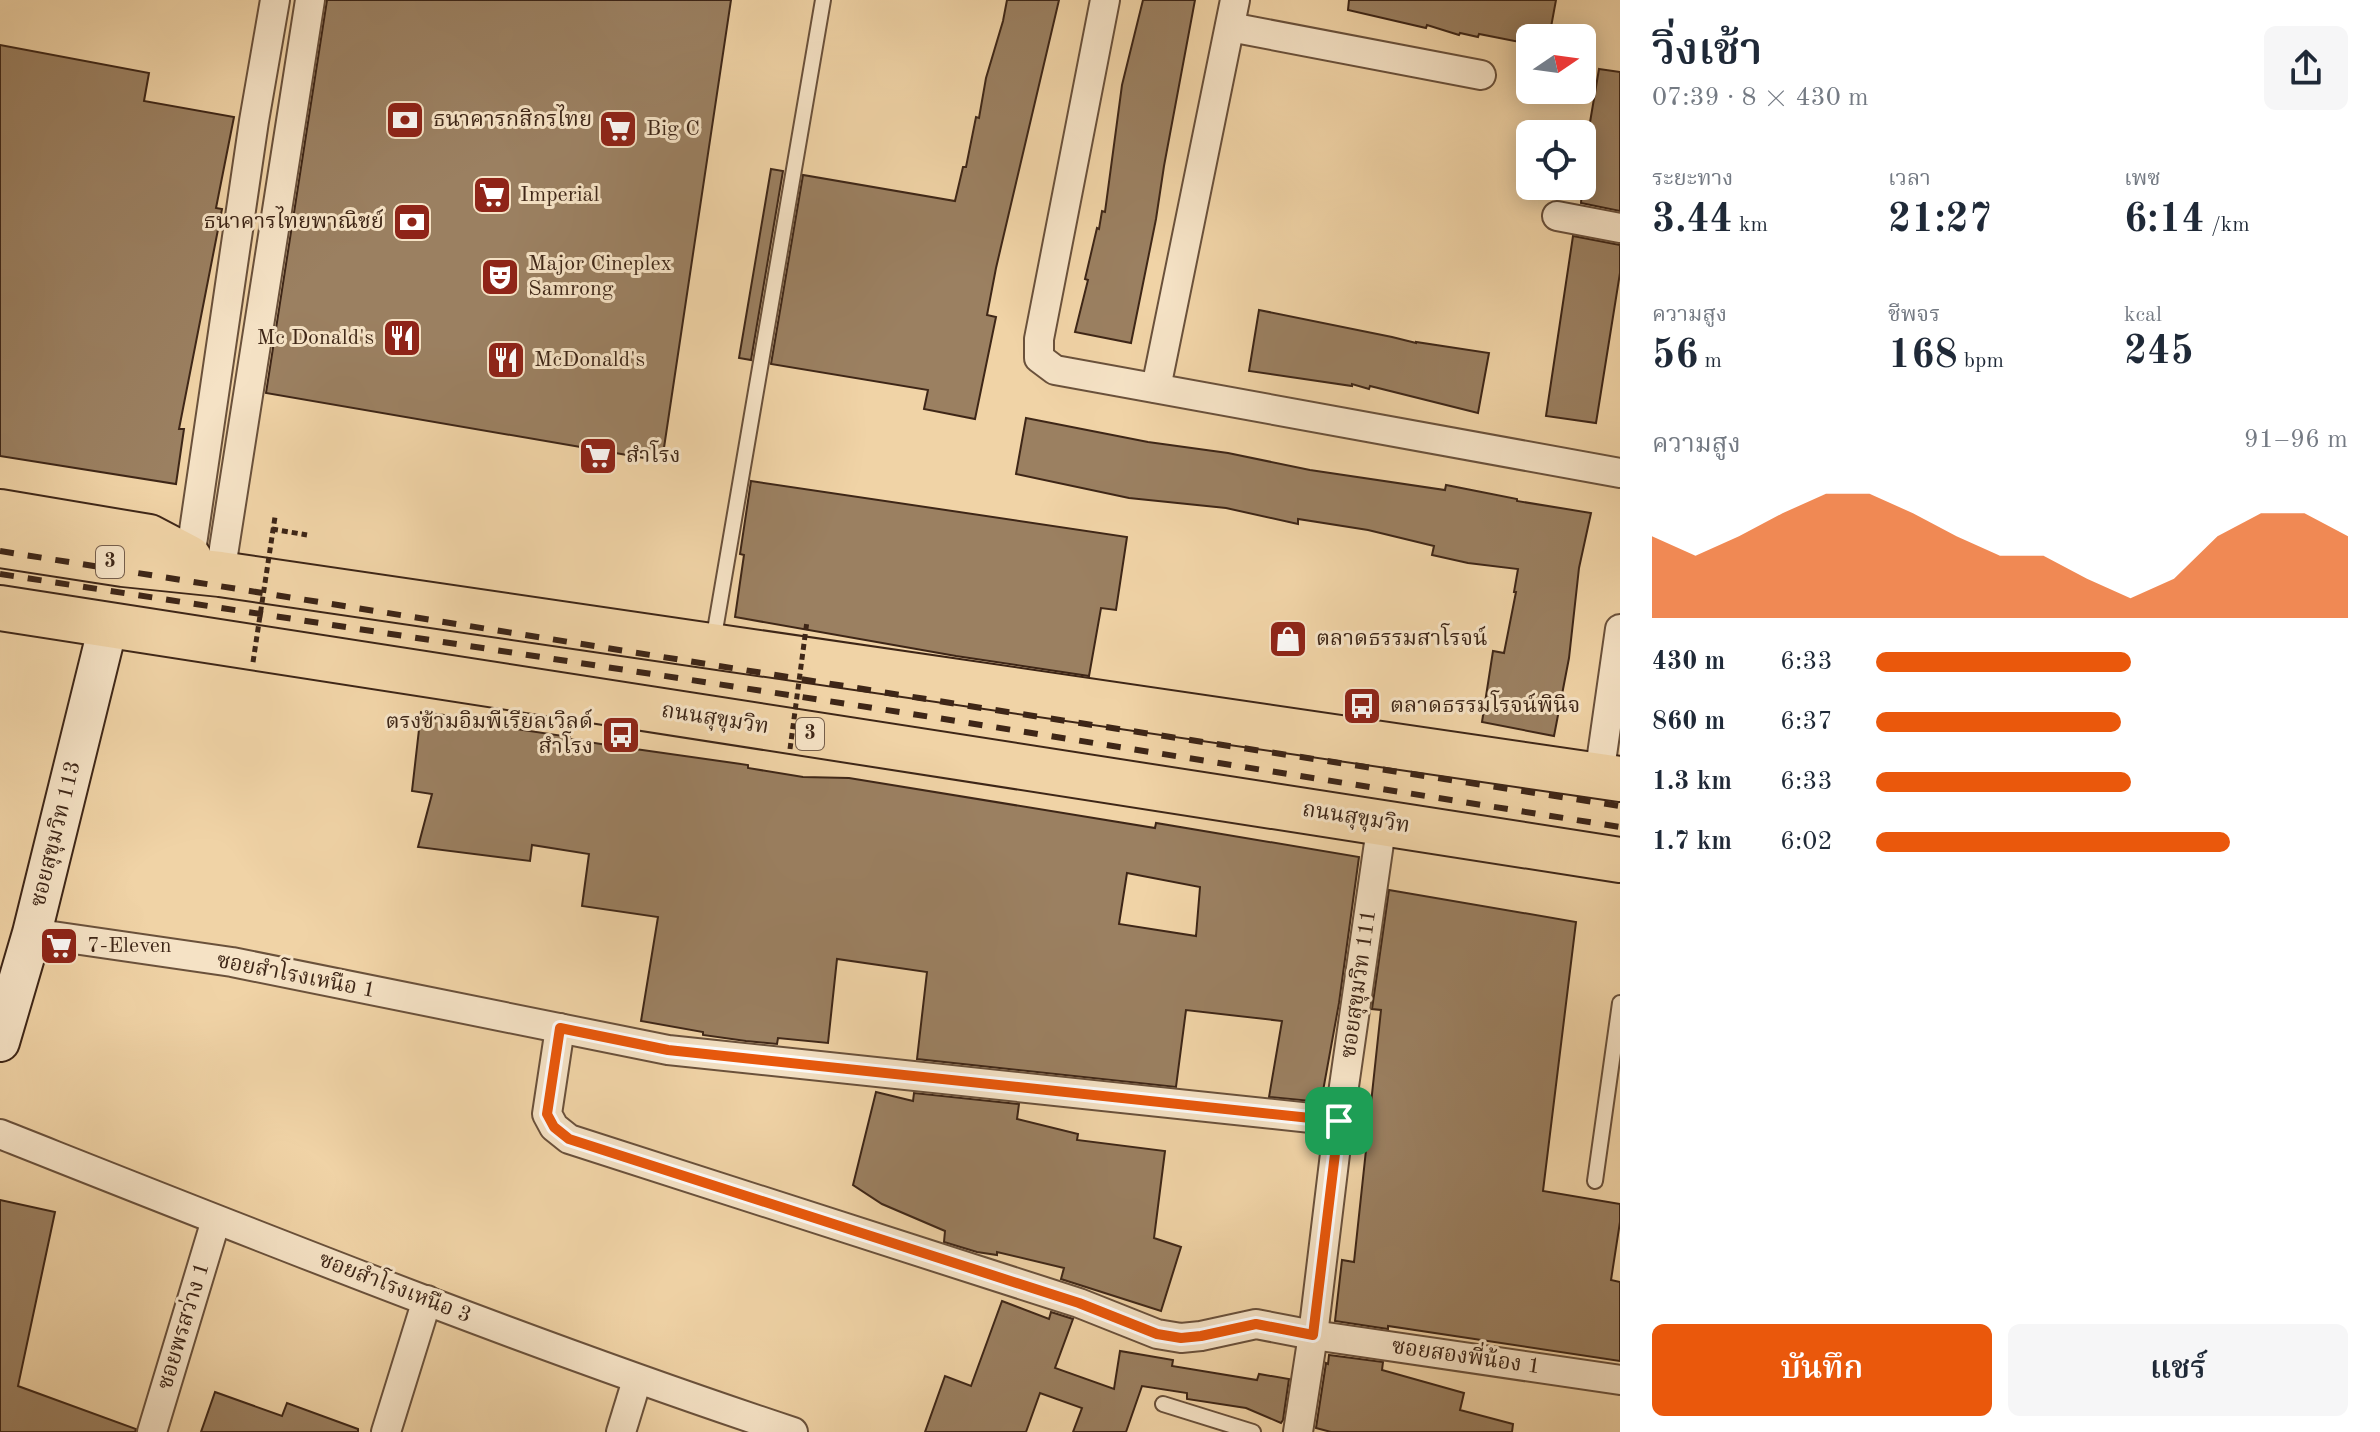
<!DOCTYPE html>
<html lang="th">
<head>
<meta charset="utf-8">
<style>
  body { margin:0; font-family:"Old Standard TT","Noto Serif Thai",serif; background:#f6f6f7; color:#1f2937; height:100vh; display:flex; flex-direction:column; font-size:30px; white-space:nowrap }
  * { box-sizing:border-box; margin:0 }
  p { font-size:26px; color:#747a83 }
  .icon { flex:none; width:44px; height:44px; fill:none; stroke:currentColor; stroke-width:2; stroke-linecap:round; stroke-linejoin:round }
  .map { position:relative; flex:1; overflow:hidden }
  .side { display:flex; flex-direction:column; background:#fff; width:760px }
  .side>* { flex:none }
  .needle { width:52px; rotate:77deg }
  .buttons { position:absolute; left:1516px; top:24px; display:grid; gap:16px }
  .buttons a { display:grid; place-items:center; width:80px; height:80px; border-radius:12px; background:#fff; box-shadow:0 4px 20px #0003; font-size:40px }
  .pin { position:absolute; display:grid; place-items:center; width:68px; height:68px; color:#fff; margin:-34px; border-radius:16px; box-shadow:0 4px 12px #0006 }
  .round { display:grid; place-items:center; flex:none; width:84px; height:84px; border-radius:12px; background:#f6f6f7 }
  .head { display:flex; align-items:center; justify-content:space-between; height:136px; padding:0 32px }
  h1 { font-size:44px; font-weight:600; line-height:60px }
  .figures { display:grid; grid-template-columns:repeat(3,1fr); gap:12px; height:136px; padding:8px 32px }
  .figures div { display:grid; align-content:center }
  .figures b { font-size:40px; font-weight:600 }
  .figures small { font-size:22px; font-weight:400 }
  .figures p { font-size:22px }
  .chart { height:224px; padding:16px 32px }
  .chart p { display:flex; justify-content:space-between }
  .chart svg { width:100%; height:144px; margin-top:8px; fill:#ea580c; opacity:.7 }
  .button { display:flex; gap:16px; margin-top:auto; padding:16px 32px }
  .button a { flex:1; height:92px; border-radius:12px; background:#ea580c; color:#fff; font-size:32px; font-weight:600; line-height:92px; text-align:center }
  .button a+a { background:#f6f6f7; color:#1f2937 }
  ul { padding:0 32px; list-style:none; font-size:26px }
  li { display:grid; grid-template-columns:128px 96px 1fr; align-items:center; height:60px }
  li i { height:20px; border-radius:10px; background:#ea580c }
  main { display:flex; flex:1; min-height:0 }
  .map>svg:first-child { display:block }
  .building { fill:#9b8061; stroke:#3e2617; stroke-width:2; fill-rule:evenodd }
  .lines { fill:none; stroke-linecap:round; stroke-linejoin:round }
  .service-casing { stroke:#6a513b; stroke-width:18 }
  .minor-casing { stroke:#6a513b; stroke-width:32 }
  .secondary-casing { stroke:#3e2617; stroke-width:42 }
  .trunk-casing { stroke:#3e2617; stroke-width:48 }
  .path { stroke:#3e2617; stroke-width:5; stroke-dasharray:6 4; stroke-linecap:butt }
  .service { stroke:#f5e2c5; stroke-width:14 }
  .minor { stroke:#f5e2c5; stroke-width:28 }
  .secondary { stroke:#f5e2c5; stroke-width:38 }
  .trunk { stroke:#f0d3a6; stroke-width:44 }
  .rail { stroke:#3e2617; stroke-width:6; stroke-dasharray:14 14; stroke-linecap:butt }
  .path-bridge { stroke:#3e2617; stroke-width:5; stroke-dasharray:6 4; stroke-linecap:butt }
  .route-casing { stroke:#fff; stroke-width:16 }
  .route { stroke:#ea580c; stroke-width:10 }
  .labels { text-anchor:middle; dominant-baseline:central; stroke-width:6; stroke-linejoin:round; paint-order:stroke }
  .shield { fill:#f5e2c5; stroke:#755e4b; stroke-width:2 }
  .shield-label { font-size:20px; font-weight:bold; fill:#3e2617 }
  .poi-label { font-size:22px; fill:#3e2617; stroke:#f5e2c5; text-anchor:start }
  .street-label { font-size:22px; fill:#3e2617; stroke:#f5e2c5 }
</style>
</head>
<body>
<main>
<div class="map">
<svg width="1620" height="1432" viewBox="0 0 1620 1432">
  <rect width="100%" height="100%" fill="#f0d3a6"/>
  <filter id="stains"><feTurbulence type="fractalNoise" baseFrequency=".0025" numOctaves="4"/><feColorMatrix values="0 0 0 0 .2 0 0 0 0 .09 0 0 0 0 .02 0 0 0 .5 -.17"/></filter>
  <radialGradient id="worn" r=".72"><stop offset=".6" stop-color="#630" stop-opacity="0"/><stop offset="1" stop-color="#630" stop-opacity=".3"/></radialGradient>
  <g class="building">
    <polygon points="327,0 731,0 662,461 266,393"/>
    <polygon points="1007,0 1059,0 996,268 987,315 996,317 975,419 924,409 928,390 771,364 803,175 955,201 963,167 966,167 976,117 979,118 986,78 1003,21"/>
    <polygon points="1143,0 1195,0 1164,166 1156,219 1131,343 1075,332 1088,280 1085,279 1097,228 1099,229 1102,211 1105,212 1122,85"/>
    <polygon points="1349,0 1556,0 1549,38 1530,38 1530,44 1479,34 1478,37 1460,33 1459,35 1427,25 1426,28 1348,10"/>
    <polygon points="0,45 149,73 144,101 234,117 216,208 222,209 179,429 184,429 176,484 0,456"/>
    <polygon points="1599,69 1620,72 1620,211 1581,203 1586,146"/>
    <polygon points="771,169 783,171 751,360 739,358"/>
    <polygon points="1573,236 1620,245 1620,273 1596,423 1546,416"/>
    <polygon points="1259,310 1392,337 1416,343 1416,342 1489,353 1478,413 1370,386 1369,389 1352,384 1352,386 1249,371"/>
    <polygon points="1026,418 1148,442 1228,453 1310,470 1445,490 1446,485 1517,499 1517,501 1591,513 1579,568 1569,658 1554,736 1482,722 1493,651 1504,653 1516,592 1514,592 1518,569 1468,563 1432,555 1434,546 1368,530 1298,519 1298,524 1226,508 1129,498 1016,474"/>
    <polygon points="751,481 1127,537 1116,610 1101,608 1089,676 956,656 735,617 744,555 740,554"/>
    <path d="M421,712l63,8 -1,4 87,13v2l37,6 141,20v3l55,9 46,1 306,50 1,-5 203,34 -20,146 -18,99 -52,-5 13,-76 -96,-11 -10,77 -259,-28 10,-87 -90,-13 -9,84 -50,-5 -1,6 -31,-3 -43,-6v-3l-62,-11 17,-104 -76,-11 7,-52 -57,-9 -2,16 -112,-14 14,-53 -20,-3zM1127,873l73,14 -4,49 -77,-12z"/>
    <polygon points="1389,890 1576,922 1543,1191 1620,1204 1620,1222 1611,1280 1620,1282 1620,1361 1388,1326 1388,1329 1335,1321 1342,1260 1354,1262 1381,1010 1372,1009"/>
    <polygon points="876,1092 913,1101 914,1093 1019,1104 1017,1119 1078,1134 1077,1140 1165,1151 1154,1238 1181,1247 1161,1311 1061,1279 1064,1268 997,1252 997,1255 977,1252 944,1242 945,1231 882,1204 853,1185"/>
    <polygon points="0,1200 55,1212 18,1386 136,1429 135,1432 0,1432"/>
    <polygon points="1002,1301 1049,1319 1051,1312 1073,1319 1055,1368 1114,1389 1120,1351 1173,1360 1172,1366 1257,1380 1259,1374 1289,1379 1283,1420 1281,1423 1246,1408 1187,1399 1187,1393 1142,1386 1126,1432 1073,1432 1082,1408 1040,1393 1026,1432 925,1432 945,1376 971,1386"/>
    <polygon points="1329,1355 1383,1362 1382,1370 1464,1393 1460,1410 1513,1424 1512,1432 1331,1432 1316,1428 1326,1363 1328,1364"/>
    <polygon points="215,1392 282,1416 287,1403 358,1429 358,1432 201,1432"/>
  </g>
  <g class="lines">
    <defs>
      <g id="service">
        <polyline points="713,642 823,0"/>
        <polyline points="1595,1181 1620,1003"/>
        <polyline points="1163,1404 1253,1432"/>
      </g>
      <g id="minor">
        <polyline points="1105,0 1039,339 1039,358 1055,370 1620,473"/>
        <polyline points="1230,27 1481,75"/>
        <polyline points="1557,216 1620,228"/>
        <polyline points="1156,388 1235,0"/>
        <polyline points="190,558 254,121 275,0"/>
        <polyline points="220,574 310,0"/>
        <polyline points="1599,776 1620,629"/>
        <polyline points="32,933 232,962 668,1050 1339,1121"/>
        <polyline points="560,1028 547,1114 554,1127 569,1139 1079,1303 1157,1334 1181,1338 1201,1336 1256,1324 1313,1335 1620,1380"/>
        <path d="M0,1134c263,104 525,209 793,298"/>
        <polyline points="152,1432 216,1220"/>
        <polyline points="386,1432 427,1300"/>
        <polyline points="621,1432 637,1380"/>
        <polyline points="1298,1432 1313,1335 1339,1121 1382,822"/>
      </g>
      <polyline id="secondary" points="0,1042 32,933 108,626"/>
      <g id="trunk">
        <polyline points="0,512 149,537 189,558"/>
        <polyline points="0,545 123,564 220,574 1620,779"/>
        <polyline points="0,608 1620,860"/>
      </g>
    </defs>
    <use href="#service" class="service-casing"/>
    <use href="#minor" class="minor-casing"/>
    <use href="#secondary" class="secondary-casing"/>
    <use href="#trunk" class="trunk-casing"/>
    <polyline class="path" points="272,529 307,535"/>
    <use href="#service" class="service"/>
    <use href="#minor" class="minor"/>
    <use href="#secondary" class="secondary"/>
    <use href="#trunk" class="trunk"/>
    <g class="rail">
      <polyline points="0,551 982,708 1620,806"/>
      <polyline points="0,574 906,713 1620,827"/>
    </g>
    <g class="path-bridge">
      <polyline points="253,662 275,517"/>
      <polyline points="790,749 807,621"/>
    </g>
  </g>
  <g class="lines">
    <defs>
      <polygon id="route" points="560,1028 668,1050 1339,1121 1313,1335 1256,1324 1201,1336 1181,1338 1157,1334 1079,1303 569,1139 554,1127 547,1114"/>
    </defs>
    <use href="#route" class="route-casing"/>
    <use href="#route" class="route"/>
  </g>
  <defs>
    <symbol id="bank-square" viewBox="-11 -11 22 22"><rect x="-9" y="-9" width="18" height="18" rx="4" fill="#8f2418" stroke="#f5e2c5"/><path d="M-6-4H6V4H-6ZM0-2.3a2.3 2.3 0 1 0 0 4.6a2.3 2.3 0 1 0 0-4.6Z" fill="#fff"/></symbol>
    <symbol id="supermarket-square" viewBox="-11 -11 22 22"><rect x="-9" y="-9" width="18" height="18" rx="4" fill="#8f2418" stroke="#f5e2c5"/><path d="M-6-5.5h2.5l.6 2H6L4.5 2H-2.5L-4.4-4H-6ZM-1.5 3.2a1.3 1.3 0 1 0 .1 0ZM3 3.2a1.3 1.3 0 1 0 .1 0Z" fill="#fff"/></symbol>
    <symbol id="theatre-square" viewBox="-11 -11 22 22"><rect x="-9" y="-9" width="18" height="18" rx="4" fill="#8f2418" stroke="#f5e2c5"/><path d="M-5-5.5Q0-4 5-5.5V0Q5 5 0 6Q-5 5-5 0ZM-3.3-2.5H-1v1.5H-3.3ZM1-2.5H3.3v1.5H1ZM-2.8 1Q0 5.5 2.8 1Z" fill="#fff"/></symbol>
    <symbol id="restaurant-square" viewBox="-11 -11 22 22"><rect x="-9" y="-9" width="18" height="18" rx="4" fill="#8f2418" stroke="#f5e2c5"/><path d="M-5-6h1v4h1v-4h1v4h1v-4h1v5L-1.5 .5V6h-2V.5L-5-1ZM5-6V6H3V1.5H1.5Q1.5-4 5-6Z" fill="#fff"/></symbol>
    <symbol id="shop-square" viewBox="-11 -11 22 22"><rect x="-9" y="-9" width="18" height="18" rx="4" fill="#8f2418" stroke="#f5e2c5"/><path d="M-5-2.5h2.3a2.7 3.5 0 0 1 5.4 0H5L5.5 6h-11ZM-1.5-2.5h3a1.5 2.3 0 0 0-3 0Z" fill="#fff"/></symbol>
    <symbol id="bus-square" viewBox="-11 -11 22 22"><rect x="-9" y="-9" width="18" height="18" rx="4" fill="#8f2418" stroke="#f5e2c5"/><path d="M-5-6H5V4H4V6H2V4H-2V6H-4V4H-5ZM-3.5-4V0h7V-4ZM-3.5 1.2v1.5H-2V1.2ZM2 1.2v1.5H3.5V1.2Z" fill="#fff"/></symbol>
  </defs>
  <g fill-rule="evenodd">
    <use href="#bank-square" x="383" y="98" width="44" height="44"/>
    <use href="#supermarket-square" x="596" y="107" width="44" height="44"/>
    <use href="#supermarket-square" x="470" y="173" width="44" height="44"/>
    <use href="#bank-square" x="390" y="200" width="44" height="44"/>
    <use href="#theatre-square" x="478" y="255" width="44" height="44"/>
    <use href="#restaurant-square" x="380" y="316" width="44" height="44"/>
    <use href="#restaurant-square" x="484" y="338" width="44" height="44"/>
    <use href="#supermarket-square" x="576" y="434" width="44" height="44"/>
    <use href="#shop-square" x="1266" y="617" width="44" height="44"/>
    <use href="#bus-square" x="1340" y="684" width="44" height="44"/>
    <use href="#bus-square" x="599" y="713" width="44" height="44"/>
    <use href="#supermarket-square" x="37" y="924" width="44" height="44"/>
  </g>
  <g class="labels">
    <g class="shield">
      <rect x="96" y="546" width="28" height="32" rx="6"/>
      <rect x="796" y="718" width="28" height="32" rx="6"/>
    </g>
    <g class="shield-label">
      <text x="110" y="562">3</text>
      <text x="810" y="734">3</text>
    </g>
    <g class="poi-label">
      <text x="433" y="120">ธนาคารกสิกรไทย</text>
      <text x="646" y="129">Big C</text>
      <text x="520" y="195">Imperial</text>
      <text x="384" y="222" text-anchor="end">ธนาคารไทยพาณิชย์</text>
      <text x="528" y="264">Major Cineplex<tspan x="528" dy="25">Samrong</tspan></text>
      <text x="374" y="338" text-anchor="end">Mc Donald's</text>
      <text x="534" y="360">McDonald's</text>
      <text x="626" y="456">สำโรง</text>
      <text x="1316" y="639">ตลาดธรรมสาโรจน์</text>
      <text x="1390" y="706">ตลาดธรรมโรจน์พินิจ</text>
      <text x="593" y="722" text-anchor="end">ตรงข้ามอิมพีเรียลเวิลด์<tspan x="593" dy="25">สําโรง</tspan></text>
      <text x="87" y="946">7-Eleven</text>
    </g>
    <g class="street-label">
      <text transform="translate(715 719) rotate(9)">ถนนสุขุมวิท</text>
      <text transform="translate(1356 818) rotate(9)">ถนนสุขุมวิท</text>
      <text transform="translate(56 834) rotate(-76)">ซอยสุขุมวิท 113</text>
      <text transform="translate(296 976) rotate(11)">ซอยสำโรงเหนือ 1</text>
      <text transform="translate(1359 984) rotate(-82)">ซอยสุขุมวิท 111</text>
      <text transform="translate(395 1288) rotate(21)">ซอยสำโรงเหนือ 3</text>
      <text transform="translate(184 1326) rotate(-73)">ซอยพรสว่าง 1</text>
      <text transform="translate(1466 1357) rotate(8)">ซอยสองพี่น้อง 1</text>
    </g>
  </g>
  <rect width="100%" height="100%" filter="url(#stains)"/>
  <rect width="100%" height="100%" fill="url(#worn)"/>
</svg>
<div class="buttons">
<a><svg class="needle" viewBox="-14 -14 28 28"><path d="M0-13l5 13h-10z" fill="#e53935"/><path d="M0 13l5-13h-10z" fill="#747a83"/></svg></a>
<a><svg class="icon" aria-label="locate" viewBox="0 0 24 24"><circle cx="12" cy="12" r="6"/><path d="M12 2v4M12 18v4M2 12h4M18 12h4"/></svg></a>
</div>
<div class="pin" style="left:1339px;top:1121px;background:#1e9e55"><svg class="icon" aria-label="arrive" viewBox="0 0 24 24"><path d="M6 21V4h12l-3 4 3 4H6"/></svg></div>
</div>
<section class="side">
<div class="head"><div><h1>วิ่งเช้า</h1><p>07:39 · 8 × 430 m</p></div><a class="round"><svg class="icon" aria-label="share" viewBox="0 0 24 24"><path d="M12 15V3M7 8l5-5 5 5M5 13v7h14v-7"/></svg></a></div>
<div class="figures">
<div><p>ระยะทาง</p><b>3.44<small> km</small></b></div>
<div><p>เวลา</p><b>21:27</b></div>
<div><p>เพซ</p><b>6:14<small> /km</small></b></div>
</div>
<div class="figures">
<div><p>ความสูง</p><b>56<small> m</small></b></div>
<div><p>ชีพจร</p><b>168<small> bpm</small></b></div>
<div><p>kcal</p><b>245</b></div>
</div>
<div class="chart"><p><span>ความสูง</span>91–96 m</p>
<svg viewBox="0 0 160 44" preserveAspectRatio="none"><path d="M0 44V19L10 25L20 19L30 12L40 6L50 6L60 12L70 19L80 25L90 25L100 32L110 38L120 32L130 19L140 12L150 12L160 19V44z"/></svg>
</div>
<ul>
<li><b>430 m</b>6:33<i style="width:54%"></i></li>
<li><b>860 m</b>6:37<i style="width:52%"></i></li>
<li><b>1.3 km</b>6:33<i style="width:54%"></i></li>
<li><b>1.7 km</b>6:02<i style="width:75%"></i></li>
</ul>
<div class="button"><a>บันทึก</a><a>แชร์</a></div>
</section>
</main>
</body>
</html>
